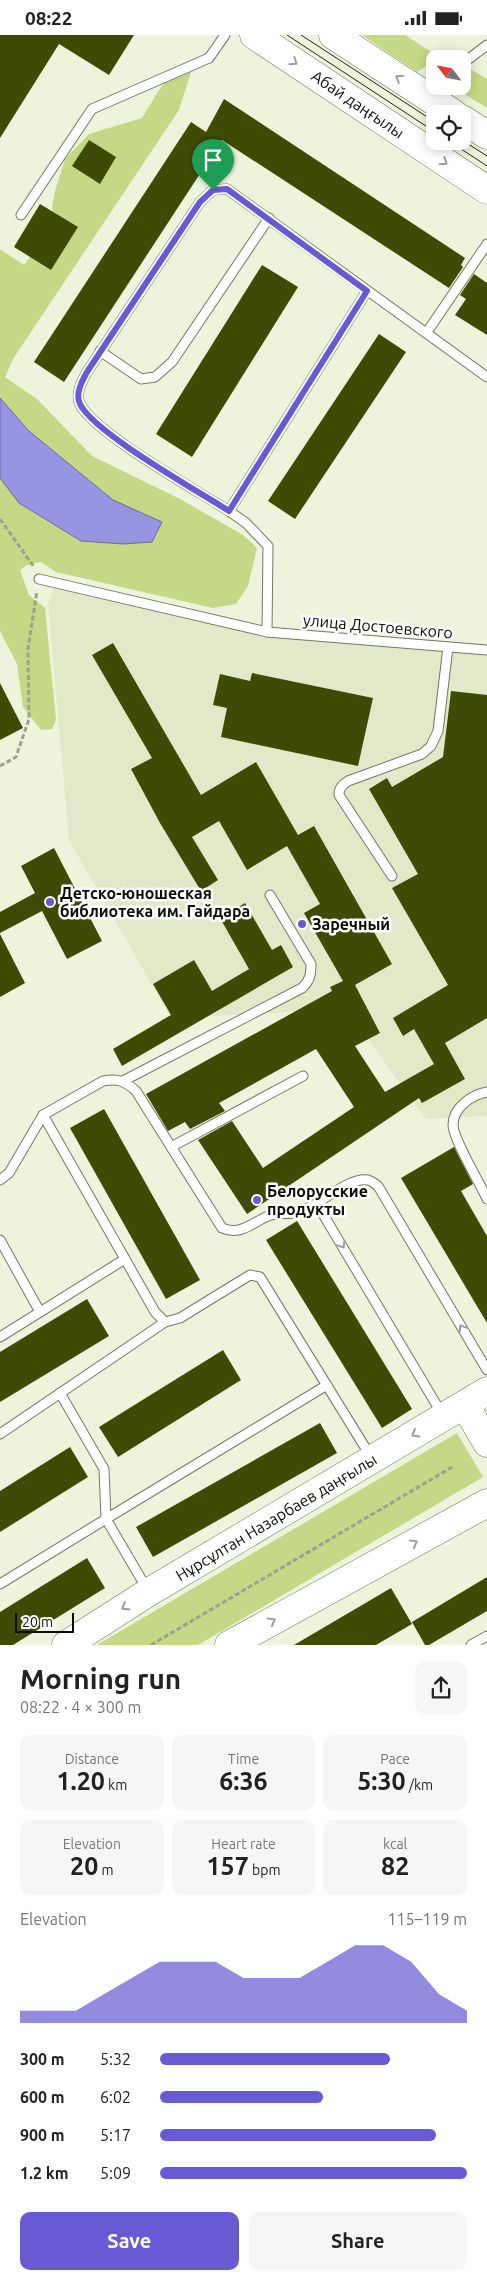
<!DOCTYPE html>
<html lang="en">
<head>
<meta charset="utf-8">
<style>
  body { margin:0; font-family:Ubuntu,sans-serif; background:#f6f6f6; color:#222; height:100vh; display:flex; flex-direction:column; font-size:19px; white-space:nowrap }
  * { box-sizing:border-box; margin:0 }
  p { font-size:16px; color:#767676 }
  .icon { flex:none; width:28px; height:28px; fill:none; stroke:currentColor; stroke-width:2; stroke-linecap:round; stroke-linejoin:round }
  .map { position:relative; height:1610px; overflow:hidden }
  .sheet { display:flex; flex-direction:column; background:#fff; flex:1 }
  .sheet>* { flex:none }
  .needle { width:32px; rotate:302deg }
  .buttons { position:absolute; left:426px; top:15px; display:grid; gap:10px }
  .buttons a { display:grid; place-items:center; width:45px; height:45px; border-radius:10px; background:#fff; box-shadow:0 2px 12px #0003; font-size:25px }
  .scale { position:absolute; left:15px; bottom:12px; width:59px; box-sizing:border-box; padding-left:5px; border:2px solid #0b0d05; border-top:0; font-size:14px; line-height:18px; white-space:nowrap; color:#0b0d05; -webkit-text-stroke:4px #fff; paint-order:stroke }
  .pin { position:absolute; display:grid; place-items:center; width:42px; height:42px; color:#fff; margin:-51px -21px; border-radius:50% 50% 50% 0; rotate:-45deg; box-shadow:0 0 5px #0007 }
  .pin .icon { rotate:45deg }
  .round { display:grid; place-items:center; flex:none; width:52px; height:52px; border-radius:10px; background:#f6f6f6 }
  .head { display:flex; align-items:center; justify-content:space-between; height:85px; padding:0 20px }
  h1 { font-size:28px; font-weight:600; line-height:38px }
  .stats { display:grid; grid-template-columns:repeat(3,1fr); gap:8px; height:85px; padding:5px 20px }
  .stats div { display:grid; align-content:center; border-radius:10px; background:#f6f6f6; text-align:center }
  .stats b { font-size:25px; font-weight:600 }
  .stats small { font-size:14px; font-weight:400 }
  .stats p { font-size:14px }
  .chart { height:140px; padding:10px 20px }
  .chart p { display:flex; justify-content:space-between }
  .chart svg { width:100%; height:90px; margin-top:5px; fill:#685ad3; opacity:.7 }
  .button { display:flex; gap:10px; margin-top:auto; padding:10px 20px }
  .button a { flex:1; height:58px; border-radius:10px; background:#685ad3; color:#fff; font-size:20px; font-weight:600; line-height:58px; text-align:center }
  .button a+a { background:#f6f6f6; color:#222 }
  ul { padding:0 20px; list-style:none; font-size:16px }
  li { display:grid; grid-template-columns:80px 60px 1fr; align-items:center; height:38px }
  li i { height:12px; border-radius:6px; background:#685ad3 }
  .status { display:flex; justify-content:space-between; align-items:center; height:35px; padding:0 25px; background:#fff; direction:ltr }
  .status svg { height:14px; fill:currentColor }
  .map>svg:first-child { display:block }
  .built { fill:#e1e9c9 }
  .green { fill:#c5d885 }
  .water { fill:#9695e1; stroke:#6c6c9f }
  .building { fill:#3f4a04 }
  .lines { fill:none; stroke-linecap:round; stroke-linejoin:round }
  .lane-casing { stroke:#737963; stroke-width:11 }
  .primary-casing { stroke:#737963; stroke-width:29 }
  .path { stroke:#9da28f; stroke-width:3; stroke-dasharray:5 2.5; stroke-linecap:butt }
  .lane { stroke:#fff; stroke-width:9 }
  .primary { stroke:#fff; stroke-width:28 }
  .tram { stroke:#22241b; stroke-width:1 }
  .oneway { stroke:#9d9e9b }
  .route-casing { stroke:#fff; stroke-width:10 }
  .route { stroke:#685ad3; stroke-width:6 }
  .poi-dot { fill:#685ad3; stroke:#fff; stroke-width:2 }
  .labels { text-anchor:middle; dominant-baseline:central; stroke-width:5; stroke-linejoin:round; paint-order:stroke }
  .street-label { font-size:16px; fill:#0b0d05; stroke:#fff }
  .poi-label { font-size:16px; font-weight:bold; fill:#0b0d05; stroke:#fff; text-anchor:start }
</style>
</head>
<body>
<div class="status"><b>08:22</b><svg viewBox="0 0 49 12"><path d="M0 12V9h3v3zM5 12V6h3v6zM10 12V3h3v9zM15 12V0h3v12zM26 1h20v11H26zM47 4h2v5h-2z"/></svg></div>
<div class="map">
<svg width="487" height="1610" viewBox="0 0 487 1610">
  <rect width="100%" height="100%" fill="#edf4db"/>
  <polygon class="built" points="55,549 206,588 487,610 487,1081 426,1084 346,974 171,983 69,805 48,569"/>
  <g class="green">
    <polygon points="362,0 405,0 439,22 417,37"/>
    <polygon points="178,31 191,37 179,75 13,324 5,342 37,364 92,421 180,464 243,500 257,513 248,551 236,569 213,573 56,537 41,527 27,530 20,535 29,560 45,573 56,685 52,694 41,695 23,672 17,629 0,596 0,214 24,230 54,191 52,172 55,156 65,124 89,99 142,83 159,55"/>
    <polygon points="469,33 487,44 487,73 466,60 461,51 462,51 463,44"/>
    <polygon points="457,1398 483,1442 198,1610 97,1610"/>
  </g>
  <polygon class="water" points="0,363 29,396 113,465 162,487 152,507 123,509 81,506 19,468 0,443"/>
  <g class="building">
    <polygon points="0,0 134,0 109,40 59,9 0,103"/>
    <polygon points="224,64 465,223 461,230 463,232 449,253 222,105 64,347 34,327 191,87 206,97"/>
    <polygon points="89,105 116,122 100,149 72,131"/>
    <polygon points="40,169 78,192 51,235 14,212"/>
    <polygon points="262,230 298,252 192,422 156,399"/>
    <polygon points="474,239 487,248 487,300 455,280 466,264 460,260"/>
    <polygon points="379,299 406,317 295,484 268,466"/>
    <polygon points="113,608 201,760 256,727 298,800 314,791 392,929 355,950 380,998 355,1011 385,1057 434,1029 414,994 403,1001 393,983 448,950 392,853 418,839 369,754 387,743 392,752 443,722 451,656 487,660 487,983 445,1008 465,1044 422,1068 419,1063 247,1179 198,1105 232,1086 263,1133 354,1072 316,1014 219,1068 225,1076 190,1094 185,1087 168,1096 146,1059 332,956 330,952 343,946 304,878 320,869 287,811 247,835 219,786 192,802 218,845 201,856 160,788 131,734 152,723 92,620"/>
    <polygon points="252,638 373,663 358,731 221,702 227,673 213,670 220,639 250,646"/>
    <polygon points="0,648 23,693 0,705"/>
    <polygon points="54,813 102,906 67,924 42,876 0,898 0,877 35,858 21,831"/>
    <polygon points="245,868 272,915 281,910 293,932 122,1031 113,1014 171,980 153,949 194,925 212,956 249,934 220,883"/>
    <polygon points="0,899 25,948 0,962"/>
    <polygon points="104,1074 200,1245 166,1264 70,1093"/>
    <polygon points="454,1112 473,1149 461,1156 487,1201 487,1288 401,1143"/>
    <polygon points="297,1186 412,1374 382,1393 266,1205"/>
    <polygon points="87,1264 109,1301 0,1367 0,1317"/>
    <polygon points="223,1315 241,1345 118,1422 99,1392"/>
    <polygon points="320,1388 337,1418 153,1522 136,1492"/>
    <polygon points="70,1412 88,1442 0,1497 0,1456"/>
    <polygon points="87,1523 105,1553 13,1610 0,1610 0,1577"/>
    <polygon points="487,1542 487,1576 429,1610 425,1610 412,1587"/>
    <polygon points="391,1553 412,1589 376,1610 294,1610"/>
  </g>
  <g class="lines">
    <defs>
      <g id="lane">
        <polyline points="462,29 487,10"/>
        <polyline points="21,180 92,74 209,23 225,0"/>
        <path d="M367,256l-138,220c-31,-20 -135,-78 -149,-107 -5,-10 2,-23 7,-32l113,-170 13,-12 14,-1 260,188"/>
        <polyline points="427,297 487,209"/>
        <polyline points="100,316 141,344 155,342 172,327 269,183"/>
        <polyline points="229,476 246,488 268,511 267,597"/>
        <polyline points="39,544 267,597 487,615"/>
        <path d="M392,841l-53,-81c0,-7 3,-10 9,-14l74,-27 9,-8 7,-15 10,-84"/>
        <path d="M123,1046l179,-93c8,-7 9,-14 9,-24l-41,-69"/>
        <path d="M487,1057c-15,3 -34,15 -34,33 0,14 27,58 34,74"/>
        <polyline points="171,1112 303,1041"/>
        <path d="M0,1145l9,-7 34,-58 60,-34c14,-3 22,0 33,10l86,137c18,8 30,-5 46,-12 10,-4 21,-1 31,-4 20,-6 50,-36 69,-32 4,1 7,4 10,6l109,184"/>
        <polyline points="317,1169 442,1379"/>
        <polyline points="0,1205 40,1277"/>
        <polyline points="125,1224 155,1277 165,1287 180,1283 250,1240 260,1242 371,1422"/>
        <polyline points="0,1302 125,1224 43,1080"/>
        <polyline points="60,1358 104,1434 106,1484 327,1350"/>
        <polyline points="0,1399 165,1287"/>
        <polyline points="0,1549 106,1484 147,1554"/>
        <polyline points="471,1610 487,1601"/>
      </g>
      <g id="primary">
        <polyline points="254,0 487,155"/>
        <polyline points="333,0 454,79"/>
        <polyline points="462,84 487,100"/>
        <polyline points="465,1370 487,1408"/>
        <polyline points="66,1610 149,1557 487,1356"/>
        <polyline points="229,1610 487,1468"/>
      </g>
    </defs>
    <use href="#lane" class="lane-casing"/>
    <use href="#primary" class="primary-casing"/>
    <g class="path">
      <polyline points="0,484 34,532"/>
      <polyline points="0,731 16,722 29,684 28,613 37,556"/>
      <polyline points="151,1610 454,1431"/>
    </g>
    <use href="#lane" class="lane"/>
    <use href="#primary" class="primary"/>
    <g class="tram">
      <polyline points="287,0 435,97"/>
      <polyline points="301,0 435,87"/>
      <polyline points="462,105 487,121"/>
      <polyline points="449,106 487,131"/>
    </g>
  </g>
  <defs><path id="oneway-chevron" d="M-2-3.5L2.5 0L-2 3.5" fill="none" stroke-width="1.6" stroke-linecap="round" stroke-linejoin="round" transform="scale(1.25)"/></defs>
  <g class="oneway">
    <use href="#oneway-chevron" transform="translate(294 27) rotate(34)"/>
    <use href="#oneway-chevron" transform="translate(399 43) rotate(-147)"/>
    <use href="#oneway-chevron" transform="translate(444 127) rotate(34)"/>
    <use href="#oneway-chevron" transform="translate(342 1210) rotate(59)"/>
    <use href="#oneway-chevron" transform="translate(462 1293) rotate(-121)"/>
    <use href="#oneway-chevron" transform="translate(415 1399) rotate(149)"/>
    <use href="#oneway-chevron" transform="translate(414 1508) rotate(-29)"/>
    <use href="#oneway-chevron" transform="translate(125 1572) rotate(148)"/>
    <use href="#oneway-chevron" transform="translate(272 1586) rotate(-29)"/>
  </g>
  <g class="lines">
    <defs>
      <path id="route" d="M227,154l140,102 -138,220c-31,-20 -135,-78 -149,-107 -5,-10 2,-23 7,-32l113,-170 13,-12z"/>
    </defs>
    <use href="#route" class="route-casing"/>
    <use href="#route" class="route"/>
  </g>
  <g class="poi-dot">
    <circle cx="50" cy="867" r="5"/>
    <circle cx="302" cy="889" r="5"/>
    <circle cx="257" cy="1165" r="5"/>
  </g>
  <g class="labels">
    <g class="street-label">
      <text transform="translate(358 69) rotate(34)">Абай даңғылы</text>
      <text transform="translate(378 591) rotate(5)">улица Достоевского</text>
      <text transform="translate(276 1482) rotate(-31)">Нұрсұлтан Назарбаев даңғылы</text>
    </g>
    <g class="poi-label">
      <text x="60" y="858">Детско-юношеская<tspan x="60" dy="18">библиотека им. Гайдара</tspan></text>
      <text x="312" y="889">Заречный</text>
      <text x="267" y="1156">Белорусские<tspan x="267" dy="18">продукты</tspan></text>
    </g>
  </g>
</svg>
<div class="buttons">
<a><svg class="needle" viewBox="-14 -14 28 28"><path d="M0-13l5 13h-10z" fill="#e53935"/><path d="M0 13l5-13h-10z" fill="#767676"/></svg></a>
<a><svg class="icon" aria-label="locate" viewBox="0 0 24 24"><circle cx="12" cy="12" r="6"/><path d="M12 2v4M12 18v4M2 12h4M18 12h4"/></svg></a>
</div>
<div class="scale">20 m</div>
<div class="pin" style="left:213px;top:155px;background:#1e9e55"><svg class="icon" aria-label="arrive" viewBox="0 0 24 24"><path d="M6 21V4h12l-3 4 3 4H6"/></svg></div>
</div>
<section class="sheet">
<div class="head"><div><h1>Morning run</h1><p>08:22 · 4 × 300 m</p></div><a class="round"><svg class="icon" aria-label="share" viewBox="0 0 24 24"><path d="M12 15V3M7 8l5-5 5 5M5 13v7h14v-7"/></svg></a></div>
<div class="stats">
<div><p>Distance</p><b>1.20<small> km</small></b></div>
<div><p>Time</p><b>6:36</b></div>
<div><p>Pace</p><b>5:30<small> /km</small></b></div>
</div>
<div class="stats">
<div><p>Elevation</p><b>20<small> m</small></b></div>
<div><p>Heart rate</p><b>157<small> bpm</small></b></div>
<div><p>kcal</p><b>82</b></div>
</div>
<div class="chart"><p><span>Elevation</span>115–119 m</p>
<svg viewBox="0 0 160 44" preserveAspectRatio="none"><path d="M0 44V38L10 38L20 38L30 30L40 22L50 14L60 14L70 14L80 22L90 22L100 22L110 14L120 6L130 6L140 14L150 30L160 38V44z"/></svg>
</div>
<ul>
<li><b>300 m</b>5:32<i style="width:75%"></i></li>
<li><b>600 m</b>6:02<i style="width:53%"></i></li>
<li><b>900 m</b>5:17<i style="width:90%"></i></li>
<li><b>1.2 km</b>5:09<i style="width:100%"></i></li>
</ul>
<div class="button"><a>Save</a><a>Share</a></div>
</section>
</body>
</html>
